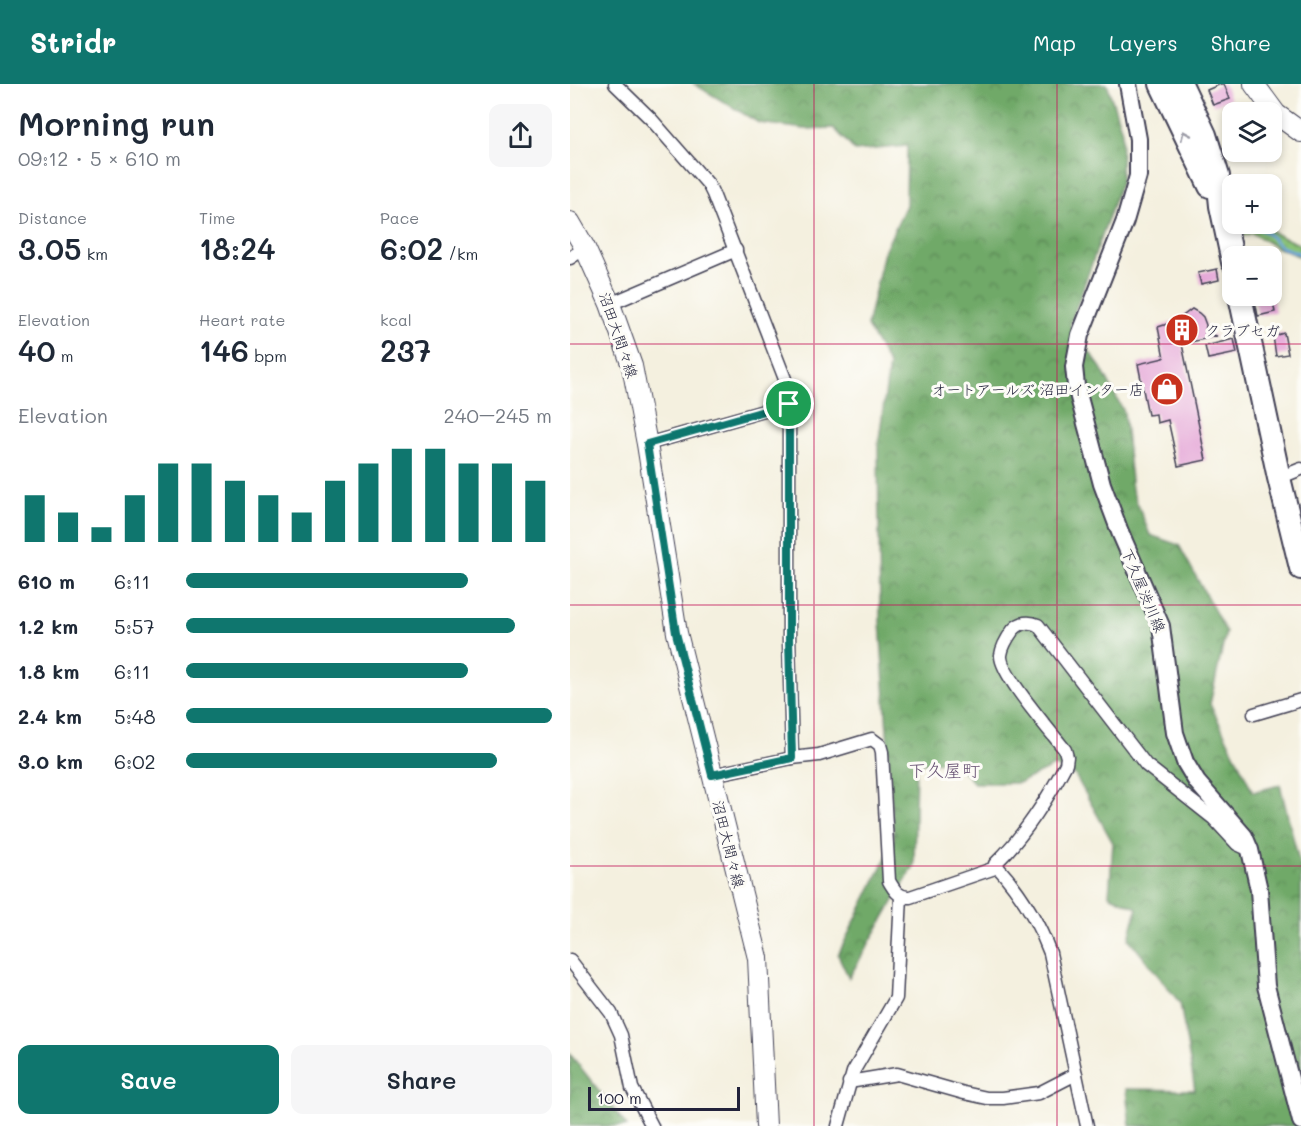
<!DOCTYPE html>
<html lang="en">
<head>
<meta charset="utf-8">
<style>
  body { margin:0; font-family:Mali,"Klee One",sans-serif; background:#f6f6f7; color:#1f2937; height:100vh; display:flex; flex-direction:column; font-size:22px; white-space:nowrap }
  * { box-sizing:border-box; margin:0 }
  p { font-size:20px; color:#747a83 }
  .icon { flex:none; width:33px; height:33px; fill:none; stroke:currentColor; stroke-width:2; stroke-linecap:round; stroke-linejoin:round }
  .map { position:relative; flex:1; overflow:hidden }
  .drawer { display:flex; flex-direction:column; background:#fff; width:570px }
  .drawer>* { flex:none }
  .fabs { position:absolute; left:652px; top:18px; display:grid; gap:12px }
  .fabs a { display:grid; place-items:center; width:60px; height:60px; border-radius:12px; background:#fff; box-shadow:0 3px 9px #0003; font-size:30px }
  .scale { position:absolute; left:18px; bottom:15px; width:152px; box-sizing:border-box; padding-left:6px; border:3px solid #22223b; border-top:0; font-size:16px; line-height:21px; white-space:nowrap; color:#22223b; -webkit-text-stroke:4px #fdfcf7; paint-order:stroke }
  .pin { position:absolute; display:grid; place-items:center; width:51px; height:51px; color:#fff; margin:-26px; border:3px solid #fff; border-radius:50%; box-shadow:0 2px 6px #0007 }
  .round { display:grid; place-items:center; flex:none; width:63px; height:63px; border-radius:12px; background:#f6f6f7 }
  .overview { display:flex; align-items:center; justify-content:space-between; height:102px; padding:0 18px }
  h1 { font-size:33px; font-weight:600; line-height:45px }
  .metrics { display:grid; grid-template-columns:repeat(3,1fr); gap:9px; height:102px; padding:6px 18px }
  .metrics div { display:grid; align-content:center }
  .metrics b { font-size:30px; font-weight:600 }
  .metrics small { font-size:16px; font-weight:400 }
  .metrics p { font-size:16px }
  .chart { height:168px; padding:12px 18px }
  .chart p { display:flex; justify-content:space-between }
  .chart svg { width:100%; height:108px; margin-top:6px; stroke:#0f766e; stroke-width:6 }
  .primary-button { display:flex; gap:12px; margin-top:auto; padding:12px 18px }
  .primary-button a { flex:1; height:69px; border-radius:12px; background:#0f766e; color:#fff; font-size:24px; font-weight:600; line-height:69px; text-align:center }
  .primary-button a+a { background:#f6f6f7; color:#1f2937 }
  ul { padding:0 18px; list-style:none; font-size:20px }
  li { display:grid; grid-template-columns:96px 72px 1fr; align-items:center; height:45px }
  li i { height:15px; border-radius:8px; background:#0f766e }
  header { display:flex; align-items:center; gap:36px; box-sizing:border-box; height:84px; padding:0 30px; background:#0f766e; color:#fff }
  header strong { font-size:28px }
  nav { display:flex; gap:33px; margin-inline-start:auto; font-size:21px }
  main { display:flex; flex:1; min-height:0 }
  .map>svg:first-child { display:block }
  .grass { fill:url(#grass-dots); stroke:#567259; stroke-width:1.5 }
  .forest { fill:url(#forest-crowns); stroke:#496652; stroke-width:1.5 }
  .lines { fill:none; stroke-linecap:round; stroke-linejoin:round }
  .stream { stroke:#73a7e0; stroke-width:3 }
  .building { fill:#e5a8d8 }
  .street-casing { stroke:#424154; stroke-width:15 }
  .secondary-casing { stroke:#424154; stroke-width:20 }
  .primary-casing { stroke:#424154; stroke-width:22 }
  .highway-casing { stroke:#424154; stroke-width:26 }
  .street { stroke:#fff; stroke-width:12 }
  .secondary { stroke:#fff; stroke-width:16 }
  .primary { stroke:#fff; stroke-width:20 }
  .highway { stroke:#fff; stroke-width:22 }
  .oneway { stroke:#9c9ca7 }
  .route-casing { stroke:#fff; stroke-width:12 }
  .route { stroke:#0f766e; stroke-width:8 }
  .grid { fill:none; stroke:#c2185b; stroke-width:1.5; stroke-opacity:0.55 }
  .labels { text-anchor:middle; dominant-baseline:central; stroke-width:6; stroke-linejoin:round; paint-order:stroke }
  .poi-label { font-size:15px; fill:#22223b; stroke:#fdfcf7; text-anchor:start }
  .street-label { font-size:15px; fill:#22223b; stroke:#fdfcf7 }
  .quarter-label { font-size:18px; fill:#665172; stroke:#fdfcf7 }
</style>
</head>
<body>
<header>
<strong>Stridr</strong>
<nav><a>Map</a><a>Layers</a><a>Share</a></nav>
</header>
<main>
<section class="drawer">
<div class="overview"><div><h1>Morning run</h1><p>09:12 · 5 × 610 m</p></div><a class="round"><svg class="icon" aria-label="share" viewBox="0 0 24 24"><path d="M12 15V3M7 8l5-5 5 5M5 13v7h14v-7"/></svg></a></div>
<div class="metrics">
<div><p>Distance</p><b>3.05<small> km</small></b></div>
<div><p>Time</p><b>18:24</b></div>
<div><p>Pace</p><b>6:02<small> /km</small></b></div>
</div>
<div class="metrics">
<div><p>Elevation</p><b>40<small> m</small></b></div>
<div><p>Heart rate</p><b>146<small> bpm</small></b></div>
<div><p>kcal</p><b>237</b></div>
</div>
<div class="chart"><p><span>Elevation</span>240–245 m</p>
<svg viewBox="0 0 160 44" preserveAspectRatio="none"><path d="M5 44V25M15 44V32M25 44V38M35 44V25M45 44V12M55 44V12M65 44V19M75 44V25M85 44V32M95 44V19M105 44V12M115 44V6M125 44V6M135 44V12M145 44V12M155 44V19"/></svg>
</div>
<ul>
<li><b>610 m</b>6:11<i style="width:77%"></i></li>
<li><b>1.2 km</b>5:57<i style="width:90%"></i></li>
<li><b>1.8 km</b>6:11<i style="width:77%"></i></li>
<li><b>2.4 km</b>5:48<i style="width:100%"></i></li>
<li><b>3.0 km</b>6:02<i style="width:85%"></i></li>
</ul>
<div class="primary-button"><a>Save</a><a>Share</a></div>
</section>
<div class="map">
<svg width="731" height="1042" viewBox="0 0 731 1042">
  <defs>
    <pattern id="grass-dots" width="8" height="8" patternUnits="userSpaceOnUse" patternTransform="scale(1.5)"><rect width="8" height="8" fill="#8bc377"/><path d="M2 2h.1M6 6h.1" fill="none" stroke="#78a768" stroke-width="1.8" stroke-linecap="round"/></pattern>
    <pattern id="forest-crowns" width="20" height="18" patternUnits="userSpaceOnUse" patternTransform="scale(1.5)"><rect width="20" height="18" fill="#70a968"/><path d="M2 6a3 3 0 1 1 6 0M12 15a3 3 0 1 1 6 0" fill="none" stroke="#5c8957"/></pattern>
  </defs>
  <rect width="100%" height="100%" fill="#fdfcf7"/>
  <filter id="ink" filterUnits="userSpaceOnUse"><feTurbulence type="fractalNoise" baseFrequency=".0167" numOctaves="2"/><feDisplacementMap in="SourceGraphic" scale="12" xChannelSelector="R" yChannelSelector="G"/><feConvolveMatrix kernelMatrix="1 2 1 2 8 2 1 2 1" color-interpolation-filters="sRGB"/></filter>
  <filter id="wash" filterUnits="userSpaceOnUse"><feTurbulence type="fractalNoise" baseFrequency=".008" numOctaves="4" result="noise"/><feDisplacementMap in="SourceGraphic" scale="24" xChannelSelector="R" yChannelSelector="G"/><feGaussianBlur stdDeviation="1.35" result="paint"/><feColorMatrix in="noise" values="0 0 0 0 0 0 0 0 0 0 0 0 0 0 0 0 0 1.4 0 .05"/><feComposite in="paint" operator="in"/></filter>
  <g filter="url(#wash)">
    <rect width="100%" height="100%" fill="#f4f0df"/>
    <polygon class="grass" points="671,140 689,140 710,152 731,161 731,173 708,164 682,149 674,152"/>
    <g class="forest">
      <polygon points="124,0 537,0 552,47 551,98 500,241 531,284 554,328 562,406 580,451 609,461 656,548 640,620 683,708 710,701 731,785 731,1042 560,1042 556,1005 625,1006 610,919 559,855 567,824 539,811 543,759 505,691 484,682 449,699 404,699 385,678 346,679 344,782 279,894 268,871 324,757 310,537 308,363 319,281 297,242 314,168 336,121 337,62 285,67 264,44 235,45 189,39"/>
      <polygon points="0,970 57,1042 0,1042"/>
    </g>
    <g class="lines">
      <g class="stream">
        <polyline points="624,0 631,17"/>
        <polyline points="659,90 663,106"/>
        <polyline points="681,140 697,149 711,163 731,170"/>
      </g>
    </g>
    <g id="blocks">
      <g class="building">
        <polygon points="651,0 654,0 660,15 643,21 637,6"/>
        <polygon points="647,185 649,196 631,200 628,189"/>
        <polygon points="684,212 702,212 705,228 688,232"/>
        <polygon points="622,225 629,229 633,233 636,241 635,249 647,252 612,260 636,376 608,382 598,336 587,339 586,330 578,331 568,280 594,274 588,243 606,237"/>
        <polygon points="714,249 718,270 706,272 703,252"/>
        <polygon points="664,255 667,269 638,275 635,262"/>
      </g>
    </g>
  </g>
  <g filter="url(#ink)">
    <use href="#blocks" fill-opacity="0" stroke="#424154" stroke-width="1.5"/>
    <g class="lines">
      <defs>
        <g id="street">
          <polyline points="45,0 81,35 138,100 143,110 215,295 219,320 219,555 222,674"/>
          <polyline points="0,174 15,164"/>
          <polyline points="40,220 166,166"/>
          <polyline points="77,360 219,320"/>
          <polyline points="709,394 731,385"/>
          <polyline points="684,630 731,616"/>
          <path d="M142,691l80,-17 27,-3 53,-16 8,6 2,7 7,129c5,9 10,17 21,16l88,-30"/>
          <polyline points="0,876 41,929 51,951 62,1004 82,1042"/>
          <polyline points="279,998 327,990 394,1009 417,1014 433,1014 469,1009 506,990"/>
          <polyline points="268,1042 283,988 326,914 331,812"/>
          <path d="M517,1042l-37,-173c-12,-32 -32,-64 -55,-89 29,-28 52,-64 71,-100l1,-7 -2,-7c-13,-17 -66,-77 -64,-95 1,-9 7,-18 12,-25 7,-8 16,-9 25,-5l108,140 67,53 24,26 13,6"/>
        </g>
        <polyline id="secondary" points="558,0 568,55 568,92 555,137 510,251 504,283 506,302 532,400 550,448 591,542 605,649 615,678 627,698 674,752 680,766 689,806 696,902 731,1037"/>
        <g id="primary">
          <polyline points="684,0 706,30 731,48"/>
          <polyline points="0,138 15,164 40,220 62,282 77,360 107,549 188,874 196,1042"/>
        </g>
        <g id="highway">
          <polyline points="591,0 640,102"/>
          <polyline points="611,0 635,51 648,92 651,122 663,178"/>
          <polyline points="670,212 709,394 731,484"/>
        </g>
      </defs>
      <use href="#street" class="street-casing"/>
      <use href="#secondary" class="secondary-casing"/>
      <use href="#primary" class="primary-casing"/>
      <use href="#highway" class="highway-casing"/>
      <use href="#street" class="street"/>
      <use href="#secondary" class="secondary"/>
      <use href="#primary" class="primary"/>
      <use href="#highway" class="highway"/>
    </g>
    <defs><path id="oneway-chevron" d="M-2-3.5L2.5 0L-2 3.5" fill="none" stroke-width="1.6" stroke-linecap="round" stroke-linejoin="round" transform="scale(1.5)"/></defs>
    <use class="oneway" href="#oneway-chevron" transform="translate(615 51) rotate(-114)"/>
  </g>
  <g class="lines" filter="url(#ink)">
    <defs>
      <polygon id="route" points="219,320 219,555 222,674 142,691 106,549 77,360"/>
    </defs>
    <use href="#route" class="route-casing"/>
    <use href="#route" class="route"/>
  </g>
  <path class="grid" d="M244,0v1042M487,0v1042M0,260h731M0,521h731M0,782h731"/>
  <defs>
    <symbol id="building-disc" viewBox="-11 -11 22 22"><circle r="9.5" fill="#c8321e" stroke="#fdfcf7"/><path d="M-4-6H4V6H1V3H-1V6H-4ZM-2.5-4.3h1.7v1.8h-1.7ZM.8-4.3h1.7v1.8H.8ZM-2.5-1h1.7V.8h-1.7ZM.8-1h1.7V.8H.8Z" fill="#fff"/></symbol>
    <symbol id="shop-disc" viewBox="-11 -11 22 22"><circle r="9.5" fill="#c8321e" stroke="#fdfcf7"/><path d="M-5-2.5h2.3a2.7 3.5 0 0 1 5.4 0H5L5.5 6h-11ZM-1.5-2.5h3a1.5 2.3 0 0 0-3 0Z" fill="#fff"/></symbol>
  </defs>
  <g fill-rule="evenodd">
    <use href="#building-disc" x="593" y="227" width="38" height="38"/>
    <use href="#shop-disc" x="578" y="286" width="38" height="38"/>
  </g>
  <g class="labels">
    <g class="poi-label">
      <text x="635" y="246">クラブセガ</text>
      <text x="574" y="305" text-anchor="end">オートアールズ 沼田インター店</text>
    </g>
    <g class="street-label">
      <text transform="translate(49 251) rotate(71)">沼田大間々線</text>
      <text transform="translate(574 506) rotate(67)">下久屋渋川線</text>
      <text transform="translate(159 760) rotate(76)">沼田大間々線</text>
    </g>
    <g class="quarter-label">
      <text x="374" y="686">下久屋町</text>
    </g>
  </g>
</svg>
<div class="fabs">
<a><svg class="icon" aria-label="layers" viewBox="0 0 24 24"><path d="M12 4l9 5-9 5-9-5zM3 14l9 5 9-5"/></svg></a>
<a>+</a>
<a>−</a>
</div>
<div class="scale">100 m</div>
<div class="pin" style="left:219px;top:320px;background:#1e9e55"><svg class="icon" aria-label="arrive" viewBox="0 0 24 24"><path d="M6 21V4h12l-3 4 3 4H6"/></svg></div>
</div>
</main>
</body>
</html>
